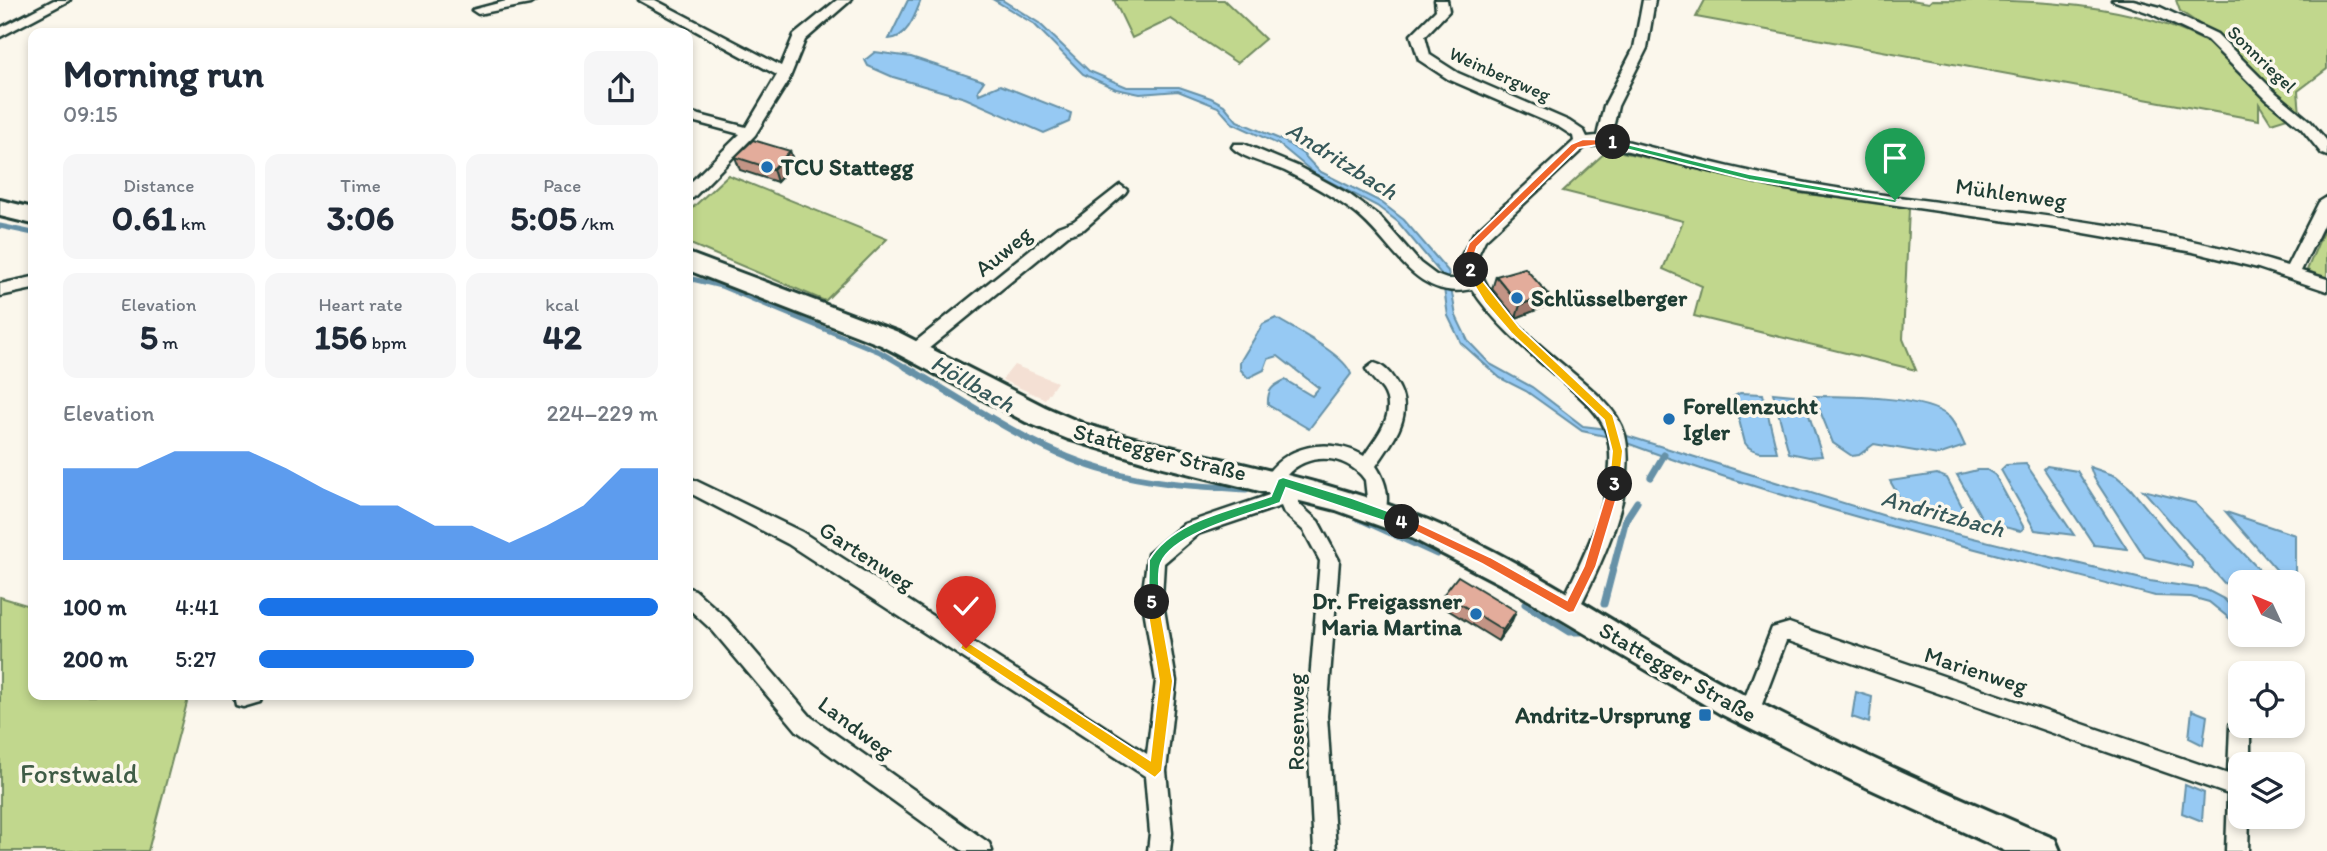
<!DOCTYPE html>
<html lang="en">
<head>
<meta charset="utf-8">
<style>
  body { margin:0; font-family:Itim,sans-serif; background:#f6f6f7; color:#1f2937; height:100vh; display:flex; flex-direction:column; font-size:26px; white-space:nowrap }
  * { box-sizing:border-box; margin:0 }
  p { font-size:23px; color:#747a83 }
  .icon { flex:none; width:38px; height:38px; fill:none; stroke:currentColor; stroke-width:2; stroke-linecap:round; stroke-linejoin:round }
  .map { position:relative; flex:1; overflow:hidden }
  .side { position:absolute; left:28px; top:28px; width:665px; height:672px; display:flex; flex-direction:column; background:#fff; border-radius:14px; box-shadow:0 4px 10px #0003 }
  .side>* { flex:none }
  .needle { width:46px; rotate:314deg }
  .fabs { position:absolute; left:2228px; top:570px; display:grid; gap:14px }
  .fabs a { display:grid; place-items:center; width:77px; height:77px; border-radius:14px; background:#fff; box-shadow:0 4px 10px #0003; font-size:35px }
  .pin { position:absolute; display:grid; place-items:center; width:60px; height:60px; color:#fff; margin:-72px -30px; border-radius:50% 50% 50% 0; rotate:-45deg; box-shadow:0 0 7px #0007 }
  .pin .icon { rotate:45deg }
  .km { position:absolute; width:35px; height:35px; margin:-18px; border-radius:50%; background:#222; color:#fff; font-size:19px; line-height:35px; text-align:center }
  .round { display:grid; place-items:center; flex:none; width:74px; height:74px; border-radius:14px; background:#f6f6f7 }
  .summary { display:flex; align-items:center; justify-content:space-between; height:119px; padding:0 35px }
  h1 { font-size:38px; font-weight:700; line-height:52px }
  .figures { display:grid; grid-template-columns:repeat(3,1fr); gap:10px; height:119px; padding:7px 35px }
  .figures div { display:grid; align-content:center; border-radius:14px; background:#f6f6f7; text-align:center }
  .figures b { font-size:35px; font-weight:700 }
  .figures small { font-size:19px; font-weight:400 }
  .figures p { font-size:19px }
  .chart { height:196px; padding:14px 35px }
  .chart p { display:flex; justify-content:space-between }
  .chart svg { width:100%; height:126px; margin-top:7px; fill:#1a73e8; opacity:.7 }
  ul { padding:0 35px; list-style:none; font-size:23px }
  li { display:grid; grid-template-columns:112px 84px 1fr; align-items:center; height:52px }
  li i { height:18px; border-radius:9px; background:#1a73e8 }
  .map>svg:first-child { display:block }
  .built { fill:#f4e0d4 }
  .green { fill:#c1d78d; stroke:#708a60; stroke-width:2 }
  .water { fill:#96c9f3; stroke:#6691a7; stroke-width:2 }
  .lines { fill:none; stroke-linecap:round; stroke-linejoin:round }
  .stream-far1 { stroke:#6691a7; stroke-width:5 }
  .stream { stroke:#6691a7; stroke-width:7 }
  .minor-casing { stroke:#1f3d34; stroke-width:5 }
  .secondary-casing { stroke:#1f3d34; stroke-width:6 }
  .minor { fill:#fbf7ec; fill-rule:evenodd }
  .secondary { fill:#fbf7ec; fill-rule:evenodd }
  .wall { fill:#c39485; stroke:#1f3d34; stroke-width:2 }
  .shaded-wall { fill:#9f786c; stroke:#1f3d34; stroke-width:2 }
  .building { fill:#e3ac9b; stroke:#1f3d34; stroke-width:2 }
  .split-1 { fill:#22a559; stroke:#fff; stroke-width:2 }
  .split-2 { fill:#f0652b; stroke:#fff; stroke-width:2 }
  .split-3 { fill:#f5b400; stroke:#fff; stroke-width:2 }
  .split-4 { fill:#f0652b; stroke:#fff; stroke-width:2 }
  .split-5 { fill:#22a559; stroke:#fff; stroke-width:2 }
  .split-6 { fill:#f5b400; stroke:#fff; stroke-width:2 }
  .poi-dot { fill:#1f6fb2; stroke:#fbf7ec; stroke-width:2.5 }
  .labels { text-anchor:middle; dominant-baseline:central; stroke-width:7; stroke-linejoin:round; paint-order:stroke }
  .far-street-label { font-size:19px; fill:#1f3d34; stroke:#fbf7ec }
  .poi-label { font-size:23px; font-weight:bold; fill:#1f3d34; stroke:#fbf7ec; text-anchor:start }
  .street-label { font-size:23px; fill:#1f3d34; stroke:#fbf7ec }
  .water-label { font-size:24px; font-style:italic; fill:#37595a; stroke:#fbf7ec }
  .near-park-label { font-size:28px; fill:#3f5c46; stroke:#fbf7ec }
</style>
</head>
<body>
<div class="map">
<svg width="2327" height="851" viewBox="0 0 2327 851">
  <rect width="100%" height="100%" fill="#fbf7ec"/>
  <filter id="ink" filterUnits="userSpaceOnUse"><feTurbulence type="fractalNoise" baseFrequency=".0143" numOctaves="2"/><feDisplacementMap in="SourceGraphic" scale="14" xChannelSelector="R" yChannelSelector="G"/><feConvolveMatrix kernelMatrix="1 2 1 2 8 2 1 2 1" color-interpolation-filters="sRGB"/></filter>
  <g filter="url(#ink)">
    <polygon class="built" points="1014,365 1057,382 1045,399 1002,380"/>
    <g class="green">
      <polygon points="1114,0 1224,0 1265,39 1237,63 1171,19 1132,38"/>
      <path d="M1705,0h206l18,3 3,-3c91,0 203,0 281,46 10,7 18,18 26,27l-25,-39 -34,-23 -4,-11h151v69l-29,22 2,23 -29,9 -12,-19v16l-563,-103z"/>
      <polygon points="1609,149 1798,193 1906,206 1909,209 1903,339 1916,370 1694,316 1702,286 1663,269 1683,221 1563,191"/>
      <polygon points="728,175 887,239 825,301 688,243 688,212"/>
      <polygon points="2327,222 2327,280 2307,270"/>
      <polygon points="0,597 33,607 33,695 189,695 148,851 0,851"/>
    </g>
    <g class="water">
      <path d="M908,0h13c-6,15 -13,38 -32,39z"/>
      <polygon points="994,0 1002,0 1039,23 1089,71 1127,87 1179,87 1211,98 1224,105 1237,121 1284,141 1303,154 1319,171 1381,202 1404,220 1448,271 1456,316 1468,341 1490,364 1532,387 1583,426 1607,429 1609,437 1582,431 1526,391 1500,378 1461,343 1448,316 1442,275 1398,222 1377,206 1315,174 1280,145 1232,123 1218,107 1178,91 1140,94 1116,89 1083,74 1034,24"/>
      <polygon points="875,52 911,57 984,81 978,90 979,94 1000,85 1071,113 1069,122 1044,133 965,98 893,77 868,66 865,60"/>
      <path d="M1276,318c19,12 68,36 75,56l-42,55 -41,-24c-1,-15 4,-19 17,-25l27,16 7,-8 -41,-32 -10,3 -4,11 -16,8 -8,-9v-7l23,-38z"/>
      <path d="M1740,393l23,1 14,58c-12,0 -25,2 -32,-9l-12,-46z"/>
      <polygon points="1773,393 1803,396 1822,456 1809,457 1789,453"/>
      <path d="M1814,396c31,0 113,0 135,21 7,7 12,21 16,29l-27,9 -64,-11 -15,11 -7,1 -19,-13z"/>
      <path d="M1624,435l271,84 255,62 55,8 19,10 16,17v11l-31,-25 -18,-5 -36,-1c-178,-47 -358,-90 -531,-154z"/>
      <polygon points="2026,464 2074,535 2035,530 2001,470 2006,465"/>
      <polygon points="2047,466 2077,471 2127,549 2094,545 2044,469"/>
      <polygon points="2090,467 2116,476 2130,488 2192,563 2192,568 2145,557 2094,478"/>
      <polygon points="1977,470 1987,470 1995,475 2024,528 2020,531 1984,522 1957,475"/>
      <polygon points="1937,474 1947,478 1966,514 1952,518 1902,502 1890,481"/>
      <polygon points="2143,490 2195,503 2272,583 2240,583 2240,590 2224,583"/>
      <polygon points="2226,512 2295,535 2295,577 2291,580 2280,574"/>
      <polygon points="1856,692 1872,697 1869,723 1852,717"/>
      <polygon points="2192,710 2207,716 2203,745 2189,738"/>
      <polygon points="2185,785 2204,793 2202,821 2182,813"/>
    </g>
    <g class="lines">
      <g class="stream-far1">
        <polyline points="0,226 33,233"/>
        <polyline points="688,278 721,286 880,352 909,369"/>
      </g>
      <g class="stream">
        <path d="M906,367c64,37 129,84 201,104 45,13 92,15 139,18"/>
        <polyline points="1651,477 1664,455"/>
        <polyline points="1356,517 1437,554"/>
        <polyline points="1525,604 1570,632 1581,632"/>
        <polyline points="1604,604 1626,519 1637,502"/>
      </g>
      <defs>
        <g id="minor">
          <polygon points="54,0 70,0 0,37 0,28"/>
          <polygon points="510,0 536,0 530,4 478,14 472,10"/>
          <polygon points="639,0 655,0 781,66 794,35 837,0 851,0 805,40 788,82 755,135 693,198 688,199 688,185 740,134 688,120 688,112 746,127 777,75"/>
          <path d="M1435,0h12l2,11 -24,25 5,19 28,18 111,48 15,10 3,6 10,-1 7,-30 30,-58 9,-48h12l-8,48 -29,58 -7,31c79,21 157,41 238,53 146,22 296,31 438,76l32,-64 8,-5v20l-26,54 26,8v12l-69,-23 -65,-16 -137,-24 -277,-40 -175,-43 -18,1 -101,94 -9,19c16,61 84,98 126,140 10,10 19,22 23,36 13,54 -25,132 -49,179l-7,2 -7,-2 -3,-6c22,-46 63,-122 48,-174 -7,-24 -35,-44 -53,-60 -30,-26 -60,-51 -82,-85 -58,13 -79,-48 -118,-77 -21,-16 -45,-29 -69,-41 -15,-7 -42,-12 -53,-24l2,-3h10l53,22 53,29 30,22 40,46 16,12 11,4h20l-7,-20 14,-26 100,-92 -1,-5 -14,-9 -111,-48 -29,-19 -8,-25 25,-25z"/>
          <polygon points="2112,0 2133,0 2160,7 2217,34 2276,93 2311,122 2327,141 2327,156 2322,154 2301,128 2266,99 2207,40 2150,13"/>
          <polygon points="1120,185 1127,190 1125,193 1084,229 1068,235 922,354 910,354 908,350 910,346 1058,227 1074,221"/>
          <polygon points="33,277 33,289 0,296 0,284"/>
          <path d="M1374,363c9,2 16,10 21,18 22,32 -1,58 -19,85 10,15 15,34 7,50l-7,3 -7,-3 -4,-36c-18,-26 -58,-29 -79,-4l6,6 7,22 19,17 21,39 -12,156 9,135h-22l-7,-135 13,-155 -16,-30 -20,-18 -3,-7 -83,28 -34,29 -2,34 14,84 -10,90 6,62 -2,18h-22l2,-18 -5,-57 -357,-232 -100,-52v-15l114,55 345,222 9,-73 -14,-84 6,-43 36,-30 85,-29 3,-8 -8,-7c18,-35 66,-44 100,-24 12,-19 34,-42 19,-66 -5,-7 -13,-13 -17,-21z"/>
          <polygon points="688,588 695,590 727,619 811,717 989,843 992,851 963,851 797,731 713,631 688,608"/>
          <polygon points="1789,623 2228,774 2230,725 2233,718 2240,715 2240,726 2250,726 2250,765 2240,765 2240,817 2249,817 2248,851 2226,851 2228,794 1789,641 1786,641 1756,720 1749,722 1742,720 1739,713 1772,628"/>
          <polygon points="234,695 263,695 260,702 243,707 236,705"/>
        </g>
        <g id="secondary">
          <polygon points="0,200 33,208 33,224 0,216"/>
          <path d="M688,253l210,79 147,75 39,17c114,34 233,50 344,96 95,40 180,101 270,150 115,64 236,117 357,169l5,12h-55l-154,-71 -132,-67 -207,-123 -102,-53 -74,-27 -173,-43 -95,-28 -42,-17 -145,-77 -193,-75z"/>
        </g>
      </defs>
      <use href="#minor" class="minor-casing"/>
      <use href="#secondary" class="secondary-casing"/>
      <use href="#minor" class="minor"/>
      <use href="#secondary" class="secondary"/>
    </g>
    <g class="wall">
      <polygon points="790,151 794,164 777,182 740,170 735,157"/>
      <polygon points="1496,276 1548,294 1544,307 1516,318 1492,289"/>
      <polygon points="1444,594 1511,623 1498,641 1440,605"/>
    </g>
    <g class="shaded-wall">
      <polygon points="790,151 794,164 777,182 773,169"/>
      <polygon points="1548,294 1544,307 1516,318 1520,305"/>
      <polygon points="1516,611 1511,623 1498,641 1503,630"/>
    </g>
    <g class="building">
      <polygon points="753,140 790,151 773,169 735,157"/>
      <polygon points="1525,268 1548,294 1520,305 1496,276"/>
      <polygon points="1458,576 1516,611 1503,630 1444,594"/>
    </g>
  </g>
  <polygon class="split-1" points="1610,140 1749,174 1899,200 1895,203 1749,180 1610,145"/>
  <polygon class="split-2" points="1583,139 1613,140 1618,142 1578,148 1477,247 1473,259 1476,270 1467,273 1463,259 1469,243 1571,144"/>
  <polygon class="split-3" points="1471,266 1519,327 1613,415 1623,451 1619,487 1611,487 1609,484 1612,451 1604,420 1511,333 1485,303 1465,270"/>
  <polygon class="split-4" points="1615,479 1621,484 1596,567 1574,612 1569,613 1482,564 1396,522 1398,518 1407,518 1490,557 1567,600 1584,566 1609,484"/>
  <path class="split-5" d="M1283,477l69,21 55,20 1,4 -6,5 -116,-39 -6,15c-28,10 -107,30 -119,60 -5,12 1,29 -4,42h-9l1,-45c24,-40 81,-49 122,-64l7,-17z"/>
  <polygon class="split-6" points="1152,596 1159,602 1173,681 1162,771 1155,778 960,648 962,644 971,644 1150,760 1159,681 1146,602"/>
  <g class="poi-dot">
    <circle cx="767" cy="167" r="7"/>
    <circle cx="1517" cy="298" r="7"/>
    <circle cx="1669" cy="419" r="7"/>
    <circle cx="1476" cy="614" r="7"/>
    <rect x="1698" y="708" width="14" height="14" rx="3.5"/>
  </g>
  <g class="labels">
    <g class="far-street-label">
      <text transform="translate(2262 59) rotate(44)">Sonnriegel</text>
      <text transform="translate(1500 74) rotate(24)">Weinbergweg</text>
    </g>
    <g class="poi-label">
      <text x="781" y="167">TCU Stattegg</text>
      <text x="1531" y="298">Schlüsselberger</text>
      <text x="1683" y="406">Forellenzucht<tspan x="1683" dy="26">Igler</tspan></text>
      <text x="1462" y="601" text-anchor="end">Dr. Freigassner<tspan x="1462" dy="26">Maria Martina</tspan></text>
      <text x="1691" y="715" text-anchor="end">Andritz-Ursprung</text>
    </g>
    <g class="street-label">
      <text transform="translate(2011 193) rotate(8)">Mühlenweg</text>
      <text transform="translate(1003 251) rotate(-39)">Auweg</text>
      <text transform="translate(1160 452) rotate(14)">Stattegger Straße</text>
      <text transform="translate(867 556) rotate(33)">Gartenweg</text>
      <text transform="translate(1976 670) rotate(18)">Marienweg</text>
      <text transform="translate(1678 672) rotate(30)">Stattegger Straße</text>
      <text transform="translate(1296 722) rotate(-90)">Rosenweg</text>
      <text transform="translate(856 727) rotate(37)">Landweg</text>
    </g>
    <g class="water-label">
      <text transform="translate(1342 160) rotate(32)">Andritzbach</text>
      <text transform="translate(973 383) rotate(30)">Höllbach</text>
      <text transform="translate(1943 513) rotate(15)">Andritzbach</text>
    </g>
    <g class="near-park-label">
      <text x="79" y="773">Forstwald</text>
    </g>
  </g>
</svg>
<div class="fabs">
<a><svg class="needle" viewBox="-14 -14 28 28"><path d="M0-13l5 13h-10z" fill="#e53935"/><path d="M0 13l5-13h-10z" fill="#747a83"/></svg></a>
<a><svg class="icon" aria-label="locate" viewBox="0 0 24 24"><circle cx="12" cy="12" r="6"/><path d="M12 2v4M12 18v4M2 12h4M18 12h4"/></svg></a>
<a><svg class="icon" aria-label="layers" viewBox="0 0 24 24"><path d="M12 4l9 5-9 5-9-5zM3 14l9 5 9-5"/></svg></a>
</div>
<div class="pin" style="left:1895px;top:200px;background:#1e9e55"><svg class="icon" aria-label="arrive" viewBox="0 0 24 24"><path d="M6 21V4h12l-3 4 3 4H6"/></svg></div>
<div class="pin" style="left:966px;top:648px;background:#d93025"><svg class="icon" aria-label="check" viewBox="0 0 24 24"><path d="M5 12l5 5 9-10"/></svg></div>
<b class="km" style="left:1613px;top:142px">1</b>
<b class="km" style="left:1471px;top:270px">2</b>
<b class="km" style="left:1615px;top:484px">3</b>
<b class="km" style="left:1402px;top:522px">4</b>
<b class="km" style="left:1152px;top:602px">5</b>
<section class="side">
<div class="summary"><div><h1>Morning run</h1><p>09:15</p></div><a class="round"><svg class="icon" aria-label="share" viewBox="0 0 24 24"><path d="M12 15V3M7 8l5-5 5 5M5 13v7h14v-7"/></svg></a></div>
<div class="figures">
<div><p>Distance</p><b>0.61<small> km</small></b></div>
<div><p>Time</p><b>3:06</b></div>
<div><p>Pace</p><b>5:05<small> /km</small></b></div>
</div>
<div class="figures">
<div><p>Elevation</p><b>5<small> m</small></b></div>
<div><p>Heart rate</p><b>156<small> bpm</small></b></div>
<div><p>kcal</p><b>42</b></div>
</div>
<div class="chart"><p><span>Elevation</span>224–229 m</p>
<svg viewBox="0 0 160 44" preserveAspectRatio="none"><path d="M0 44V12L10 12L20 12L30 6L40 6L50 6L60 12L70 19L80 25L90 25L100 32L110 32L120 38L130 32L140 25L150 12L160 12V44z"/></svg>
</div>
<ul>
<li><b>100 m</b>4:41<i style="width:100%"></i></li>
<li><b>200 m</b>5:27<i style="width:54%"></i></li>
</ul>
</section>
</div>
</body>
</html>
